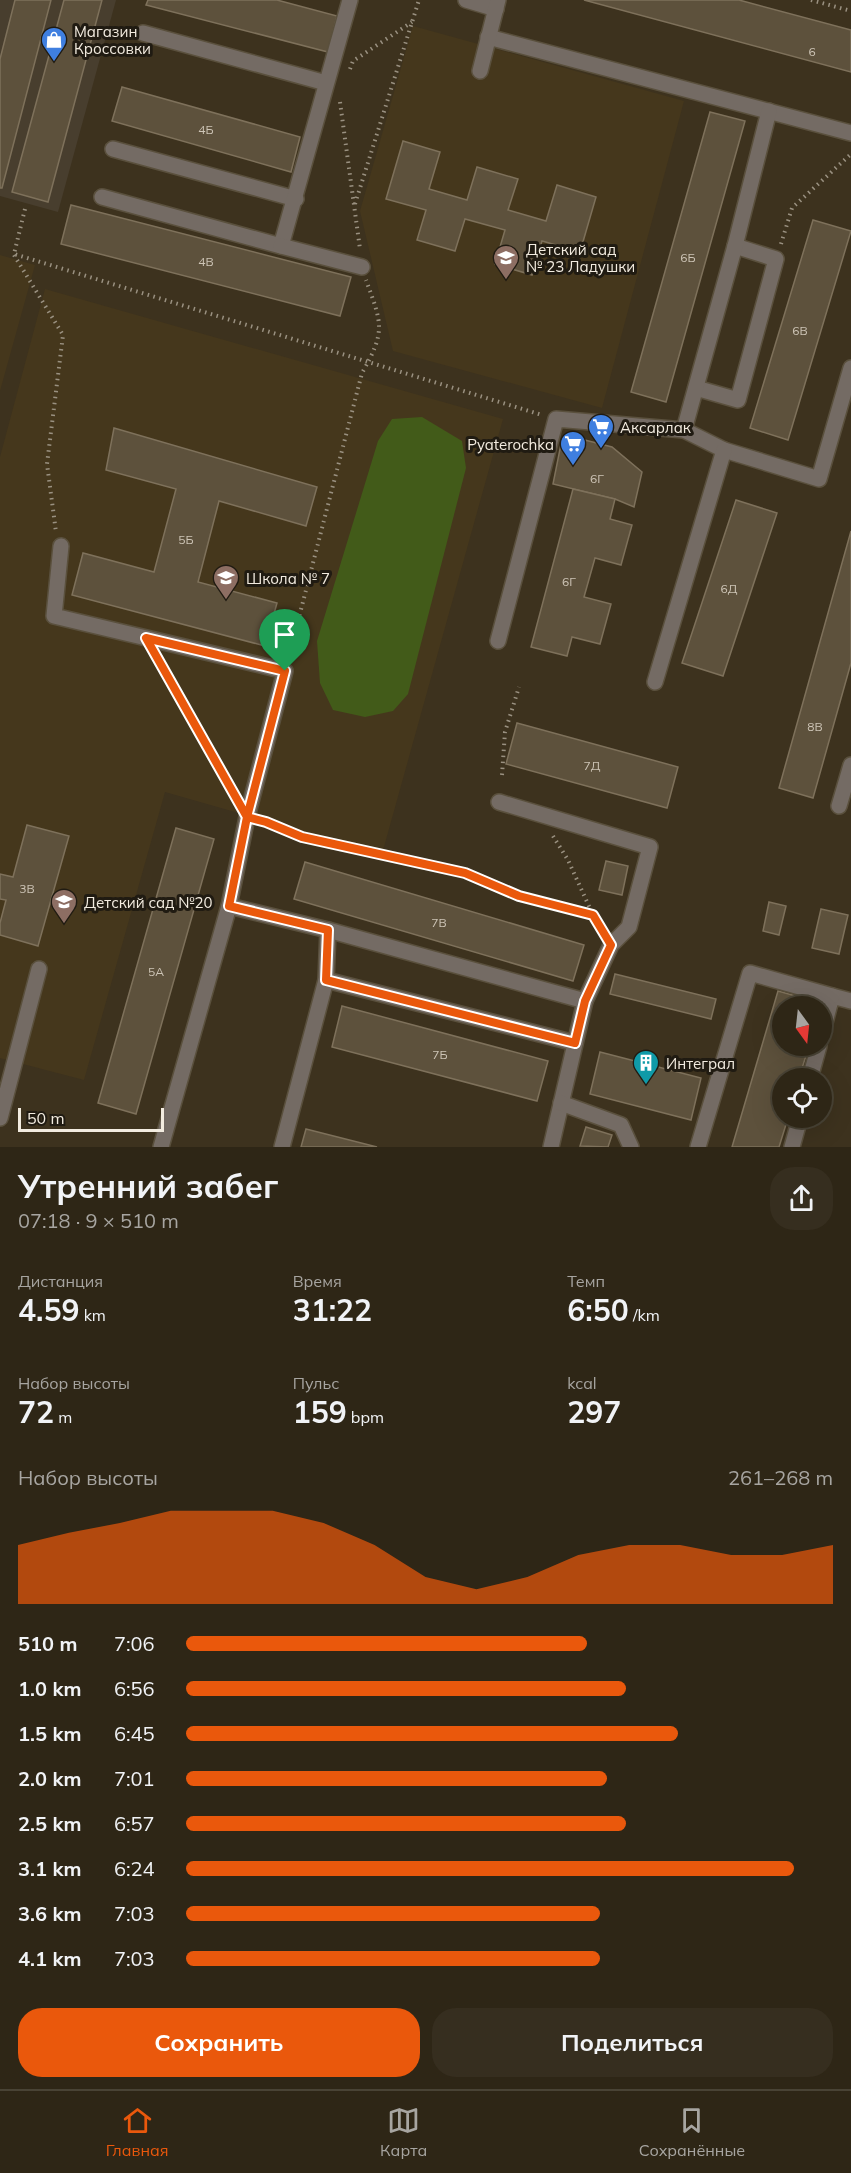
<!DOCTYPE html>
<html lang="ru">
<head>
<meta charset="utf-8">
<style>
  body { margin:0; font-family:Mulish,sans-serif; background:#362e1f; color:#f1f3f6; height:100vh; display:flex; flex-direction:column; font-size:22px; white-space:nowrap }
  * { box-sizing:border-box; margin:0 }
  p { font-size:20px; color:#a7a5a1 }
  .icon { flex:none; width:33px; height:33px; fill:none; stroke:currentColor; stroke-width:2; stroke-linecap:round; stroke-linejoin:round }
  .map { position:relative; height:1147px; overflow:hidden }
  .side { display:flex; flex-direction:column; background:#2e2616; flex:1 }
  .side>* { flex:none }
  .needle { width:39px; rotate:165deg }
  .controls { position:absolute; left:772px; top:996px; display:grid; gap:12px }
  .controls a { display:grid; place-items:center; width:60px; height:60px; border-radius:50%; background:#2e2616; box-shadow:0 6px 24px #0002,0 0 0 2px #494335; font-size:30px }
  .scale { position:absolute; left:18px; bottom:15px; width:146px; box-sizing:border-box; padding-left:6px; border:3px solid #f3ece0; border-top:0; font-size:16px; line-height:21px; white-space:nowrap; color:#f3ece0; -webkit-text-stroke:4px #201b12; paint-order:stroke }
  .pin { position:absolute; display:grid; place-items:center; width:51px; height:51px; color:#fff; margin:-62px -26px; border-radius:50% 50% 50% 0; rotate:-45deg; box-shadow:0 0 6px #0007 }
  .pin .icon { rotate:45deg }
  .round { display:grid; place-items:center; flex:none; width:63px; height:63px; border-radius:24px; background:#362e1f }
  .headline { display:flex; align-items:center; justify-content:space-between; height:102px; padding:0 18px }
  h1 { font-size:33px; font-weight:700; line-height:45px }
  .metrics { display:grid; grid-template-columns:repeat(3,1fr); gap:9px; height:102px; padding:6px 18px }
  .metrics div { display:grid; align-content:center }
  .metrics b { font-size:30px; font-weight:700 }
  .metrics small { font-size:16px; font-weight:400 }
  .metrics p { font-size:16px }
  .chart { height:168px; padding:12px 18px }
  .chart p { display:flex; justify-content:space-between }
  .chart svg { width:100%; height:108px; margin-top:6px; fill:#ea580c; opacity:.7 }
  .action { display:flex; gap:12px; margin-top:auto; padding:12px 18px }
  .action a { flex:1; height:69px; border-radius:24px; background:#ea580c; color:#fff; font-size:24px; font-weight:700; line-height:69px; text-align:center }
  .action a+a { background:#362e1f; color:#f1f3f6 }
  ul { padding:0 18px; list-style:none; font-size:20px }
  li { display:grid; grid-template-columns:96px 72px 1fr; align-items:center; height:45px }
  li i { height:15px; border-radius:8px; background:#ea580c }
  .tab-bar { display:flex; justify-content:space-around; align-items:center; height:84px; border-top:2px solid #494335; background:#2e2616; font-size:16px; color:#a7a5a1 }
  .tab-bar a { display:grid; justify-items:center; gap:3px }
  .tab-bar .on { color:#ea580c }
  .map>svg:first-child { display:block }
  .commercial { fill:#483e2e }
  .built { fill:#45371c }
  .green { fill:#425b19 }
  .building { fill:#5d513c; stroke:#7e715b; stroke-width:1.5 }
  .lines { fill:none; stroke-linecap:round; stroke-linejoin:round }
  .minor-casing { stroke:#5a503d; stroke-width:18 }
  .path { stroke:#9a9181; stroke-width:4; stroke-dasharray:1.5 4.5; stroke-linecap:butt }
  .minor { stroke:#746b64; stroke-width:15 }
  .route-casing { stroke:#fff; stroke-width:12 }
  .route { stroke:#ea580c; stroke-width:8 }
  .labels { text-anchor:middle; dominant-baseline:central; stroke-width:6; stroke-linejoin:round; paint-order:stroke }
  .number-label { font-size:12px; fill:#cec5b7 }
  .poi-label { font-size:15px; fill:#f3ece0; stroke:#201b12; text-anchor:start }
</style>
</head>
<body>
<div class="map">
<svg width="851" height="1147" viewBox="0 0 851 1147">
  <rect width="100%" height="100%" fill="#3d321e"/>
  <polygon class="commercial" points="0,0 116,0 58,212 0,196"/>
  <g class="built">
    <polygon points="413,26 684,101 602,408 393,351 360,211"/>
    <polygon points="0,255 35,265 0,391"/>
    <polygon points="45,289 503,419 382,854 165,792 84,1080 0,1058 0,457"/>
  </g>
  <polygon class="green" points="422,417 462,441 466,468 408,694 393,711 365,717 333,710 320,683 317,641 378,441 392,419"/>
  <g class="building">
    <polygon points="15,0 51,0 2,188 0,188 0,59"/>
    <polygon points="64,0 102,0 48,202 12,192"/>
    <polygon points="148,0 277,0 337,16 328,52 146,5"/>
    <polygon points="584,0 739,0 851,30 851,72"/>
    <polygon points="122,87 300,137 291,172 112,121"/>
    <polygon points="710,112 745,121 666,402 631,392"/>
    <polygon points="403,141 440,152 429,189 467,200 477,167 518,179 508,210 546,221 557,185 596,197 580,252 542,241 532,275 495,264 505,230 465,219 455,251 417,240 426,210 386,199"/>
    <polygon points="71,205 351,277 340,316 61,244"/>
    <polygon points="813,220 851,231 788,440 750,428"/>
    <polygon points="114,428 317,487 306,526 219,501 198,582 277,603 265,646 72,595 83,553 154,572 176,489 106,470"/>
    <polygon points="577,438 612,447 642,472 634,507 615,499 553,484 561,444"/>
    <polygon points="573,489 615,499 610,519 632,525 621,565 595,558 584,597 611,604 600,644 572,637 567,656 531,647"/>
    <polygon points="736,500 777,513 723,676 682,663"/>
    <polygon points="851,531 851,663 813,798 779,788"/>
    <polygon points="517,723 678,767 667,808 506,764"/>
    <polygon points="27,825 69,836 38,946 0,935 0,923 6,900 0,899 0,874 13,877"/>
    <polygon points="176,828 214,839 136,1114 98,1103"/>
    <polygon points="606,861 628,866 622,895 599,890"/>
    <polygon points="305,862 584,945 573,981 294,899"/>
    <polygon points="769,902 786,906 779,935 763,931"/>
    <polygon points="821,909 848,915 839,954 812,948"/>
    <polygon points="615,974 716,999 711,1019 610,994"/>
    <polygon points="778,991 821,1003 820,1006 783,1006 783,1046 809,1046 799,1078 783,1078 783,1118 788,1118 779,1147 732,1147"/>
    <polygon points="342,1006 548,1061 537,1101 332,1047"/>
    <polygon points="600,1052 701,1078 691,1120 590,1094"/>
    <polygon points="586,1127 612,1135 608,1147 580,1146"/>
    <polygon points="306,1129 377,1147 301,1147"/>
  </g>
  <g class="lines">
    <defs>
      <g id="minor">
        <polyline points="466,0 496,9"/>
        <polyline points="143,33 326,83"/>
        <polyline points="488,37 851,133"/>
        <polyline points="480,71 498,0"/>
        <polyline points="113,149 296,199"/>
        <polyline points="102,197 281,246 350,0"/>
        <polyline points="281,246 362,267"/>
        <polyline points="696,388 738,400 776,259 735,246"/>
        <polyline points="684,430 735,246 769,111"/>
        <polyline points="61,546 54,616 285,671 247,817 229,906 161,1147"/>
        <polyline points="498,641 556,419 684,430 724,450 819,479 851,368"/>
        <polyline points="655,682 724,450"/>
        <polyline points="499,802 650,847 629,927 611,945 585,1001 551,1147"/>
        <polyline points="839,806 851,765"/>
        <polyline points="229,906 328,930 585,1001"/>
        <polyline points="326,980 575,1043"/>
        <polyline points="822,1034 832,996 851,1001"/>
        <polyline points="810,1078 819,1046"/>
        <polyline points="561,1103 621,1125 631,1147"/>
        <polyline points="0,1118 39,969"/>
        <polyline points="282,1147 326,980 328,930"/>
        <polyline points="698,1147 750,973 832,996"/>
        <polyline points="792,1147 800,1118"/>
      </g>
    </defs>
    <use href="#minor" class="minor-casing"/>
    <g class="path">
      <polyline points="811,0 851,11"/>
      <polyline points="350,69 353,61 412,22"/>
      <polyline points="340,102 360,249"/>
      <polyline points="355,204 419,0"/>
      <polyline points="25,209 14,254 542,415"/>
      <polyline points="781,244 792,208 851,154"/>
      <polyline points="14,255 63,335 47,464 56,532"/>
      <path d="M289,656l73,-283c24,-42 20,-49 4,-93"/>
      <polyline points="157,658 236,797"/>
      <polyline points="502,775 505,732 519,687"/>
      <polyline points="262,821 302,837 383,856 465,873 519,896 593,915 603,932"/>
      <polyline points="553,836 568,860 593,915"/>
    </g>
    <use href="#minor" class="minor"/>
  </g>
  <g class="lines">
    <defs>
      <polyline id="route" points="285,671 247,817 229,906 328,930 326,980 575,1043 585,1001 611,945 593,915 519,896 465,873 302,837 266,822 247,817 146,638 285,671"/>
    </defs>
    <use href="#route" class="route-casing"/>
    <use href="#route" class="route"/>
  </g>
  <defs>
    <symbol id="shop-pin" viewBox="-11 -11 22 30"><path d="M0 17L-7.5 6A9.5 9.5 0 1 1 7.5 6Z" fill="#3f7fe0" stroke="#201b12"/><path d="M-5-2.5h2.3a2.7 3.5 0 0 1 5.4 0H5L5.5 6h-11ZM-1.5-2.5h3a1.5 2.3 0 0 0-3 0Z" fill="#fff"/></symbol>
    <symbol id="school-pin" viewBox="-11 -11 22 30"><path d="M0 17L-7.5 6A9.5 9.5 0 1 1 7.5 6Z" fill="#8d6e63" stroke="#201b12"/><path d="M0-5L7-2L0 1L-7-2ZM-4 1L0 2.5L4 1V4Q0 6-4 4Z" fill="#fff"/></symbol>
    <symbol id="supermarket-pin" viewBox="-11 -11 22 30"><path d="M0 17L-7.5 6A9.5 9.5 0 1 1 7.5 6Z" fill="#3f7fe0" stroke="#201b12"/><path d="M-6-5.5h2.5l.6 2H6L4.5 2H-2.5L-4.4-4H-6ZM-1.5 3.2a1.3 1.3 0 1 0 .1 0ZM3 3.2a1.3 1.3 0 1 0 .1 0Z" fill="#fff"/></symbol>
    <symbol id="building-pin" viewBox="-11 -11 22 30"><path d="M0 17L-7.5 6A9.5 9.5 0 1 1 7.5 6Z" fill="#0f9aa8" stroke="#201b12"/><path d="M-4-6H4V6H1V3H-1V6H-4ZM-2.5-4.3h1.7v1.8h-1.7ZM.8-4.3h1.7v1.8H.8ZM-2.5-1h1.7V.8h-1.7ZM.8-1h1.7V.8H.8Z" fill="#fff"/></symbol>
  </defs>
  <g fill-rule="evenodd">
    <use href="#shop-pin" x="39" y="25" width="30" height="40"/>
    <use href="#school-pin" x="491" y="243" width="30" height="40"/>
    <use href="#supermarket-pin" x="586" y="412" width="30" height="40"/>
    <use href="#supermarket-pin" x="558" y="429" width="30" height="40"/>
    <use href="#school-pin" x="211" y="563" width="30" height="40"/>
    <use href="#school-pin" x="49" y="887" width="30" height="40"/>
    <use href="#building-pin" x="631" y="1048" width="30" height="40"/>
  </g>
  <g class="labels">
    <g class="number-label">
      <text x="812" y="51">6</text>
      <text x="206" y="129">4Б</text>
      <text x="688" y="257">6Б</text>
      <text x="206" y="261">4В</text>
      <text x="800" y="330">6В</text>
      <text x="597" y="478">6Г</text>
      <text x="186" y="539">5Б</text>
      <text x="569" y="581">6Г</text>
      <text x="729" y="588">6Д</text>
      <text x="815" y="726">8В</text>
      <text x="592" y="765">7Д</text>
      <text x="27" y="888">3В</text>
      <text x="439" y="922">7В</text>
      <text x="156" y="971">5А</text>
      <text x="440" y="1054">7Б</text>
    </g>
    <g class="poi-label">
      <text x="74" y="31">Магазин<tspan x="74" dy="17">Кроссовки</tspan></text>
      <text x="526" y="249">Детский сад<tspan x="526" dy="17">№ 23 Ладушки</tspan></text>
      <text x="620" y="427">Аксарлак</text>
      <text x="554" y="444" text-anchor="end">Pyaterochka</text>
      <text x="246" y="578">Школа № 7</text>
      <text x="84" y="902">Детский сад №20</text>
      <text x="666" y="1063">Интеграл</text>
    </g>
  </g>
</svg>
<div class="controls">
<a><svg class="needle" viewBox="-14 -14 28 28"><path d="M0-13l5 13h-10z" fill="#e53935"/><path d="M0 13l5-13h-10z" fill="#a7a5a1"/></svg></a>
<a><svg class="icon" aria-label="locate" viewBox="0 0 24 24"><circle cx="12" cy="12" r="6"/><path d="M12 2v4M12 18v4M2 12h4M18 12h4"/></svg></a>
</div>
<div class="scale">50 m</div>
<div class="pin" style="left:285px;top:671px;background:#1e9e55"><svg class="icon" aria-label="arrive" viewBox="0 0 24 24"><path d="M6 21V4h12l-3 4 3 4H6"/></svg></div>
</div>
<section class="side">
<div class="headline"><div><h1>Утренний забег</h1><p>07:18 · 9 × 510 m</p></div><a class="round"><svg class="icon" aria-label="share" viewBox="0 0 24 24"><path d="M12 15V3M7 8l5-5 5 5M5 13v7h14v-7"/></svg></a></div>
<div class="metrics">
<div><p>Дистанция</p><b>4.59<small> km</small></b></div>
<div><p>Время</p><b>31:22</b></div>
<div><p>Темп</p><b>6:50<small> /km</small></b></div>
</div>
<div class="metrics">
<div><p>Набор высоты</p><b>72<small> m</small></b></div>
<div><p>Пульс</p><b>159<small> bpm</small></b></div>
<div><p>kcal</p><b>297</b></div>
</div>
<div class="chart"><p><span>Набор высоты</span>261–268 m</p>
<svg viewBox="0 0 160 44" preserveAspectRatio="none"><path d="M0 44V20L10 15L20 11L30 6L40 6L50 6L60 11L70 20L80 33L90 38L100 33L110 24L120 20L130 20L140 24L150 24L160 20V44z"/></svg>
</div>
<ul>
<li><b>510 m</b>7:06<i style="width:62%"></i></li>
<li><b>1.0 km</b>6:56<i style="width:68%"></i></li>
<li><b>1.5 km</b>6:45<i style="width:76%"></i></li>
<li><b>2.0 km</b>7:01<i style="width:65%"></i></li>
<li><b>2.5 km</b>6:57<i style="width:68%"></i></li>
<li><b>3.1 km</b>6:24<i style="width:94%"></i></li>
<li><b>3.6 km</b>7:03<i style="width:64%"></i></li>
<li><b>4.1 km</b>7:03<i style="width:64%"></i></li>
</ul>
<div class="action"><a>Сохранить</a><a>Поделиться</a></div>
</section>
<nav class="tab-bar">
<a class="on"><svg class="icon" aria-label="home" viewBox="0 0 24 24"><path d="M3 11l9-7 9 7M6 9v11h12V9"/></svg>Главная</a>
<a><svg class="icon" aria-label="map" viewBox="0 0 24 24"><path d="M3 6l6-2 6 2 6-2v14l-6 2-6-2-6 2zM9 4v14M15 6v14"/></svg>Карта</a>
<a><svg class="icon" aria-label="saved" viewBox="0 0 24 24"><path d="M7 4h10v16l-5-4-5 4z"/></svg>Сохранённые</a>
</nav>
</body>
</html>
